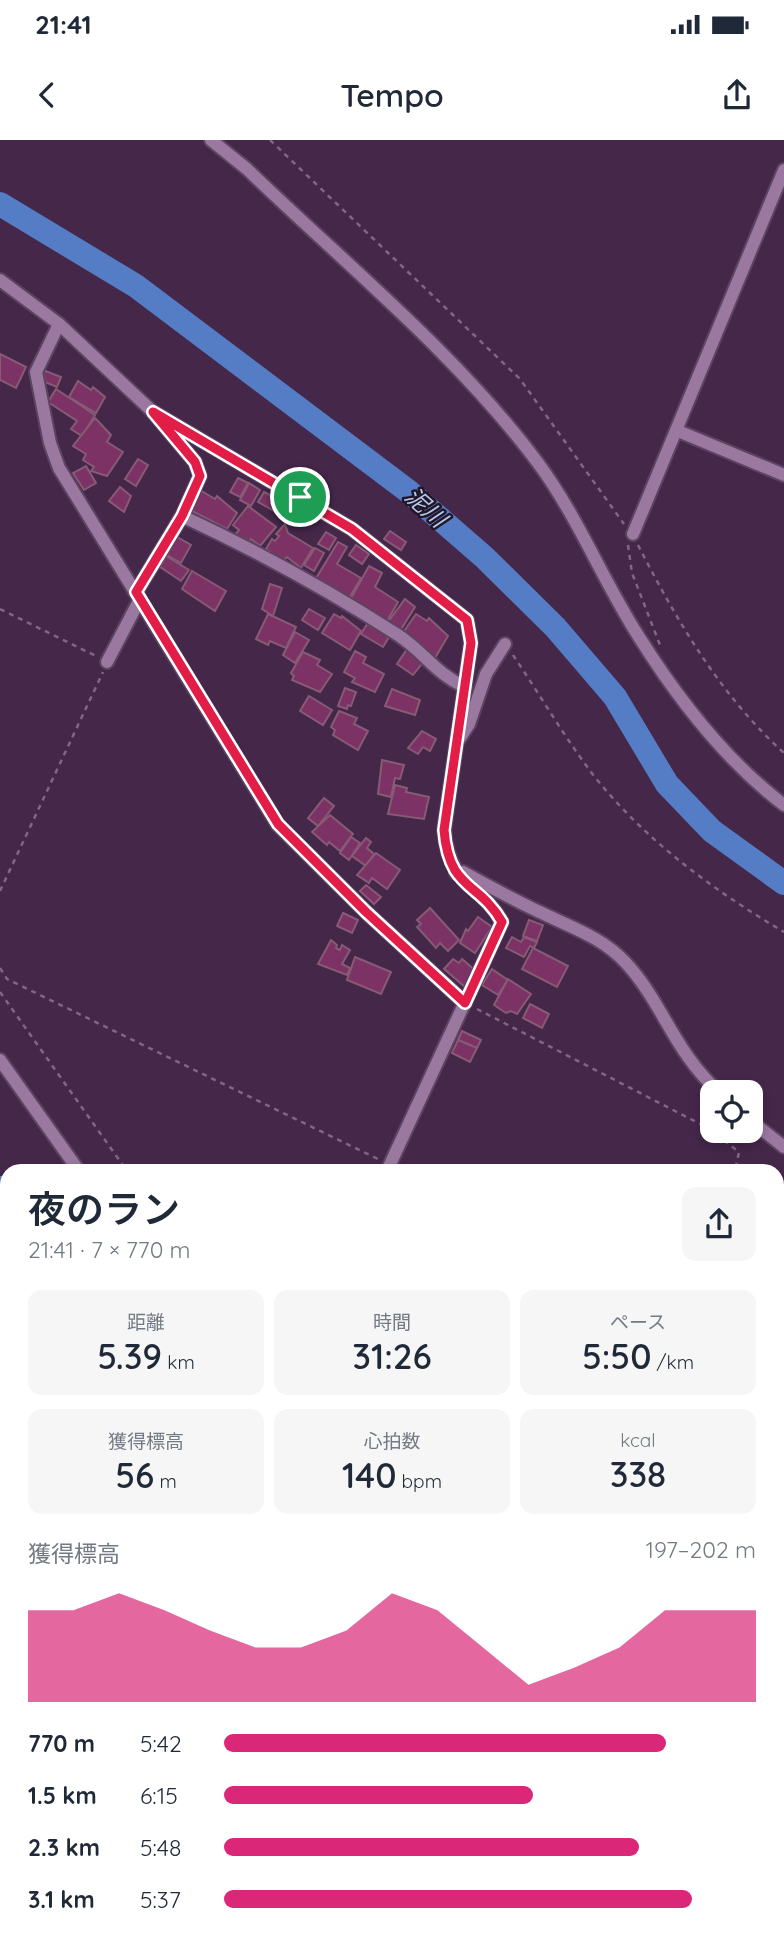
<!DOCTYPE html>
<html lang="ja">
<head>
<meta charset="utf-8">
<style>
  body { margin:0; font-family:Quicksand,"Noto Sans JP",sans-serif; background:#f6f6f7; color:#1f2937; height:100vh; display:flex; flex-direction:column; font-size:26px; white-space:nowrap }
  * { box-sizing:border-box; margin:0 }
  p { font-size:23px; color:#747a83 }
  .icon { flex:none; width:38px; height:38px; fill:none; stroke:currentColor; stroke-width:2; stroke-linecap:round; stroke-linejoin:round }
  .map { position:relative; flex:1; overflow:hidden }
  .side { position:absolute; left:0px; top:1024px; width:784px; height:779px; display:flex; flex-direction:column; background:#fff; border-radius:21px 21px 0 0; box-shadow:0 4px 10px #0003 }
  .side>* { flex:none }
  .controls { position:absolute; left:700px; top:940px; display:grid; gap:14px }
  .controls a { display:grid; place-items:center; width:63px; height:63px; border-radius:14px; background:#fff; box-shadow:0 4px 10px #0003; font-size:35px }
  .pin { position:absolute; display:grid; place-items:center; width:60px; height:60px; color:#fff; margin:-30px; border:4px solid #fff; border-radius:50%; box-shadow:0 2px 7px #0007 }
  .round { display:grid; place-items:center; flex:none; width:74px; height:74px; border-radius:14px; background:#f6f6f7 }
  .headline { display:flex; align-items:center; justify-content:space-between; height:119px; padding:0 28px }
  h1 { font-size:38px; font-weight:600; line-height:52px }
  .metrics { display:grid; grid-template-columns:repeat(3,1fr); gap:10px; height:119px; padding:7px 28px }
  .metrics div { display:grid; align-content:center; border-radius:14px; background:#f6f6f7; text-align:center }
  .metrics b { font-size:35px; font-weight:600 }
  .metrics small { font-size:19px; font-weight:400 }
  .metrics p { font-size:19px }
  .chart { height:196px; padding:14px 28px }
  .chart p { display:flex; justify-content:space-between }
  .chart svg { width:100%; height:126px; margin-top:7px; fill:#db2777; opacity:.7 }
  ul { padding:0 28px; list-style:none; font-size:23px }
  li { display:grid; grid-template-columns:112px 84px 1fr; align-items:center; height:52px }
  li i { height:18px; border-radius:9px; background:#db2777 }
  .status { display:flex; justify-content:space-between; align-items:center; height:49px; padding:0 35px; background:#fff; direction:ltr }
  .status svg { height:19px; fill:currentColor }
  header { display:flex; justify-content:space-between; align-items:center; height:91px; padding:0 28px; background:#fff; font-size:32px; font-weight:600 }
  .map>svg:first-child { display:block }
  .built { fill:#523158 }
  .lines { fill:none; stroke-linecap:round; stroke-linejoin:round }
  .river { stroke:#557dc6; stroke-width:24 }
  .building { fill:#7c3264; stroke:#875a76; stroke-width:2 }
  .lane-casing { stroke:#5c4361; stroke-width:10 }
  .street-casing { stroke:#5c4361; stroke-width:16 }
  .path { stroke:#806785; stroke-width:2.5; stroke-dasharray:5 5; stroke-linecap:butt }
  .lane { stroke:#9a78a0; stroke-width:6 }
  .street { stroke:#9a78a0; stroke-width:12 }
  .route-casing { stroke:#fff; stroke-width:14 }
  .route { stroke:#e11d48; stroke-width:9 }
  .labels { text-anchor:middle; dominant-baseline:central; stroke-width:5; stroke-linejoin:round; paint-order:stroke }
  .water-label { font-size:23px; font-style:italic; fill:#b3caf1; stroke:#231626 }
</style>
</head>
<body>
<div class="status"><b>21:41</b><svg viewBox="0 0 49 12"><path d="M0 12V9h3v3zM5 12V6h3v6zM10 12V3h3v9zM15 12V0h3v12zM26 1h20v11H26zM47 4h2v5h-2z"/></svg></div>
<header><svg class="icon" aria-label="back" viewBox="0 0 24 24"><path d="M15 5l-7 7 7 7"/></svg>Tempo<svg class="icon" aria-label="share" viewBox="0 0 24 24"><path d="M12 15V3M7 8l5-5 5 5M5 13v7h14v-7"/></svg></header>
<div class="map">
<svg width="784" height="1802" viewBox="0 0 784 1802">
  <rect width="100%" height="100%" fill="#45274a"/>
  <polygon class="built" points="0,1218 7,1228 7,1330 0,1335"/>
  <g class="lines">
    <g class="river">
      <polyline points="0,64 136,146 408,351 484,417 555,487 615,557 667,644 712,691 784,743"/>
      <polyline points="0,1048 7,1057"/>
      <polyline points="703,1796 713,1802"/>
    </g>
  </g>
  <g class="building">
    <polygon points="0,214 26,227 16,248 0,240"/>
    <polygon points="43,230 61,237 57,247 45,242"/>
    <polygon points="78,241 91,250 93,247 105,257 96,273 69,257"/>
    <polygon points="56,249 95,275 82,296 71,289 77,281 48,262"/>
    <polygon points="95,278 111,295 107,302 123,312 107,336 91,331 94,327 83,320 86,314 73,306"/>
    <polygon points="138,319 148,325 136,346 125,339"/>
    <polygon points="86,326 96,343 84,350 73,333"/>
    <polygon points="238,338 248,343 240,357 230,352"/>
    <polygon points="249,343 260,350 251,366 240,360"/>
    <polygon points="120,347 131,356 124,372 109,361"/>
    <polygon points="200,350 215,359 217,356 237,373 227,389 190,370"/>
    <polygon points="264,352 289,365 283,376 258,362"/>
    <polygon points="248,366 276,387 260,406 251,399 248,403 234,396 239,390 233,385"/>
    <polygon points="285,384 288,393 313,408 301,428 287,417 283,421 266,409 272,399 275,401 279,396 276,394"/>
    <polygon points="390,391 406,402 401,410 384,399"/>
    <polygon points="326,392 336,398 329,410 318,404"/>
    <polygon points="177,397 191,405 181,423 167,415"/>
    <polygon points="338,402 347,407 337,424 361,438 348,460 315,440"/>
    <polygon points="356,405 369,414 362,424 349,415"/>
    <polygon points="315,408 324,413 314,431 304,425"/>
    <polygon points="166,416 189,430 181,441 160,427"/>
    <polygon points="369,426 382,433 375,447 398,462 386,483 350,460"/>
    <polygon points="192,431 226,451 215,471 182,449"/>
    <polygon points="270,444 282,448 273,476 262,469"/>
    <polygon points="405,459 415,467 400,491 388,482"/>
    <polygon points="309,469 325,478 318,490 302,480"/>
    <polygon points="268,474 296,487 286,508 270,501 268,505 256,499"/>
    <polygon points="334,474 341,478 342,476 361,491 350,510 322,493"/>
    <polygon points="416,474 427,481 429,478 448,496 435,518 402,494"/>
    <polygon points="367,484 389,497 383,507 361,494"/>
    <polygon points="295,492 309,500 295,523 283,515"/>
    <polygon points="407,509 424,521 413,535 397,524"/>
    <polygon points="355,511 366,517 363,523 384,534 375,552 352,542 355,538 344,532"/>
    <polygon points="303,512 320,520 317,525 332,534 320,552 292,540 294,536 291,533"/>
    <polygon points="345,548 356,552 351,566 348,565 347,569 338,566"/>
    <polygon points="392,549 420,560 415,575 385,566"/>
    <polygon points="309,556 332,570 323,585 300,571"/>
    <polygon points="339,571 357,578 354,584 368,591 358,610 333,595 335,590 331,587"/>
    <polygon points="422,591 436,599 430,611 423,607 418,614 408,608"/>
    <polygon points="382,620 404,625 400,639 395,638 391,657 378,654"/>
    <polygon points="395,645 407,648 406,652 429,657 424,679 388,674"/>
    <polygon points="324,658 334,666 318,686 308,678"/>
    <polygon points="330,675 353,694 340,711 329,702 327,705 312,692"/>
    <polygon points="351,697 360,703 349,720 340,713"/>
    <polygon points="366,698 371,702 367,708 374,714 366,726 352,716"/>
    <polygon points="376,713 400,730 387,749 372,738 369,743 357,735"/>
    <polygon points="366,745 381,757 374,764 360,751"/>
    <polygon points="430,768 459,800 448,811 440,803 436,808 417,787 421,784 417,780"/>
    <polygon points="343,773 358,780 352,793 337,786"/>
    <polygon points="478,777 492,787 475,813 460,803 466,789 468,791"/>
    <polygon points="529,780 543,785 537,801 523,796"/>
    <polygon points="512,797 521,802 524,797 537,802 534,808 530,806 524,817 506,808"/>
    <polygon points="331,800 337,805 336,808 340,810 342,805 350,810 342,824 350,828 347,835 318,824"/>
    <polygon points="533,808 568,826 557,847 522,829"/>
    <polygon points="355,817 391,832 381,854 347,840"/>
    <polygon points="453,819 459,823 462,819 477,832 465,847 444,829"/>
    <polygon points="492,829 508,840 498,855 482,845"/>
    <polygon points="508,839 531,854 517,874 511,871 506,873 494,865"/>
    <polygon points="530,864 549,874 542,888 523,878"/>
    <polygon points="462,891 481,900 477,908 458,900"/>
    <polygon points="458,900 477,908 470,922 452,913"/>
    <polygon points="5,1411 7,1412 7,1435 0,1433 0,1414"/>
  </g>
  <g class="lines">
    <defs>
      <polyline id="lane" points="0,1347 7,1342"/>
      <g id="street">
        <path d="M211,0l36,29c98,95 209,184 291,294 40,54 65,118 101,174 39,62 87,124 145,168"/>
        <polyline points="0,140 59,184 153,272 195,322 200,336 182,376 136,452"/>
        <polyline points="59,184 36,232 50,303 59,328 278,685 366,772 465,863"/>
        <path d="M153,272l199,117 115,91 4,23 -27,187c5,57 36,52 58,92l-115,249"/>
        <polyline points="678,291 784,335"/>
        <path d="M182,376c75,35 146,74 216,119 26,17 38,39 67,52"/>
        <polyline points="633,394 784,30"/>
        <polyline points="107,522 140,459"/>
        <polyline points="460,598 469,584 486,534 505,504"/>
        <path d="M456,733l7,-1c27,15 53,29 81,42 29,14 59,24 82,49 37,40 48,89 93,129"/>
        <polyline points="0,920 79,1031"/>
        <polyline points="751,981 784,1007"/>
        <polyline points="0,1155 7,1164"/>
        <polyline points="777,1753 784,1759"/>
        <polyline points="614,1796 622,1802"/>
      </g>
    </defs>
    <use href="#lane" class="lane-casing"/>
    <use href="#street" class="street-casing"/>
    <g class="path">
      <polyline points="270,0 520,239 624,384"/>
      <polyline points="628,405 632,433 660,505"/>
      <path d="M638,405c39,76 82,150 146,208"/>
      <polyline points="0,469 96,516"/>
      <path d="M513,515c27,40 52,83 81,121 52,65 119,114 190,156"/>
      <polyline points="0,751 103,532"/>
      <polyline points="0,828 7,839 380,1020"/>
      <polyline points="0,852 127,1031"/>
      <polyline points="477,869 708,988 739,1012 735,1031"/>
      <polyline points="777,1260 784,1263"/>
      <polyline points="777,1603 784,1606"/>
      <polyline points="777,1699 784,1704"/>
      <polyline points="0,1728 7,1714"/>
      <polyline points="0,1751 7,1754"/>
      <polyline points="0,1771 7,1775"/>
      <polyline points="60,1796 74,1802"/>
      <polyline points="86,1796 98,1802"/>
      <polyline points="530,1796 537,1802"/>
      <polyline points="565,1796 577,1802"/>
      <polyline points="469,1802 472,1796"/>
    </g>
    <use href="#lane" class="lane"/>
    <use href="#street" class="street"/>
  </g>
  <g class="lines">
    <defs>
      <path id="route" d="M153,272l199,117 115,91 4,23 -27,187c5,61 35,51 58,92l-37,81 -99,-91 -88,-88 -142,-232 46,-76 18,-40 -5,-14z"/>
    </defs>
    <use href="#route" class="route-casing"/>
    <use href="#route" class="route"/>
  </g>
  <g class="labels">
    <g class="water-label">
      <text transform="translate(426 367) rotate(42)">泥川</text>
    </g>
  </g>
</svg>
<div class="controls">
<a><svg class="icon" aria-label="locate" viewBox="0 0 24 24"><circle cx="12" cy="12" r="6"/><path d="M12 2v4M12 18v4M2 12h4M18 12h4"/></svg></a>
</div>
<div class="pin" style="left:300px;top:357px;background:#1e9e55"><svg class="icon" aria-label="arrive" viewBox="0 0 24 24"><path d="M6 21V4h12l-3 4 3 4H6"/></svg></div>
<section class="side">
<div class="headline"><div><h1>夜のラン</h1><p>21:41 · 7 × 770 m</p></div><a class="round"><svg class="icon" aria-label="share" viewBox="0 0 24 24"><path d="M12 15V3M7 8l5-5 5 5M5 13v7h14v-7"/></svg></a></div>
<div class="metrics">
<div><p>距離</p><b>5.39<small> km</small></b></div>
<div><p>時間</p><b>31:26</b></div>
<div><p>ペース</p><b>5:50<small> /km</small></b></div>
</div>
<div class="metrics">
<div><p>獲得標高</p><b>56<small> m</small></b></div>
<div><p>心拍数</p><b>140<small> bpm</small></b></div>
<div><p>kcal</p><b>338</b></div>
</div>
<div class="chart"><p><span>獲得標高</span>197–202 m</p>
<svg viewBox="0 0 160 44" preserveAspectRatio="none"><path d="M0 44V12L10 12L20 6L30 12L40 19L50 25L60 25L70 19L80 6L90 12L100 25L110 38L120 32L130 25L140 12L150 12L160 12V44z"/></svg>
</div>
<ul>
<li><b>770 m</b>5:42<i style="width:83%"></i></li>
<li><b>1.5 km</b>6:15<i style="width:58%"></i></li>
<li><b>2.3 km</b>5:48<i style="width:78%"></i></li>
<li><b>3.1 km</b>5:37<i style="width:88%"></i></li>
</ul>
</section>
</div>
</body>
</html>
